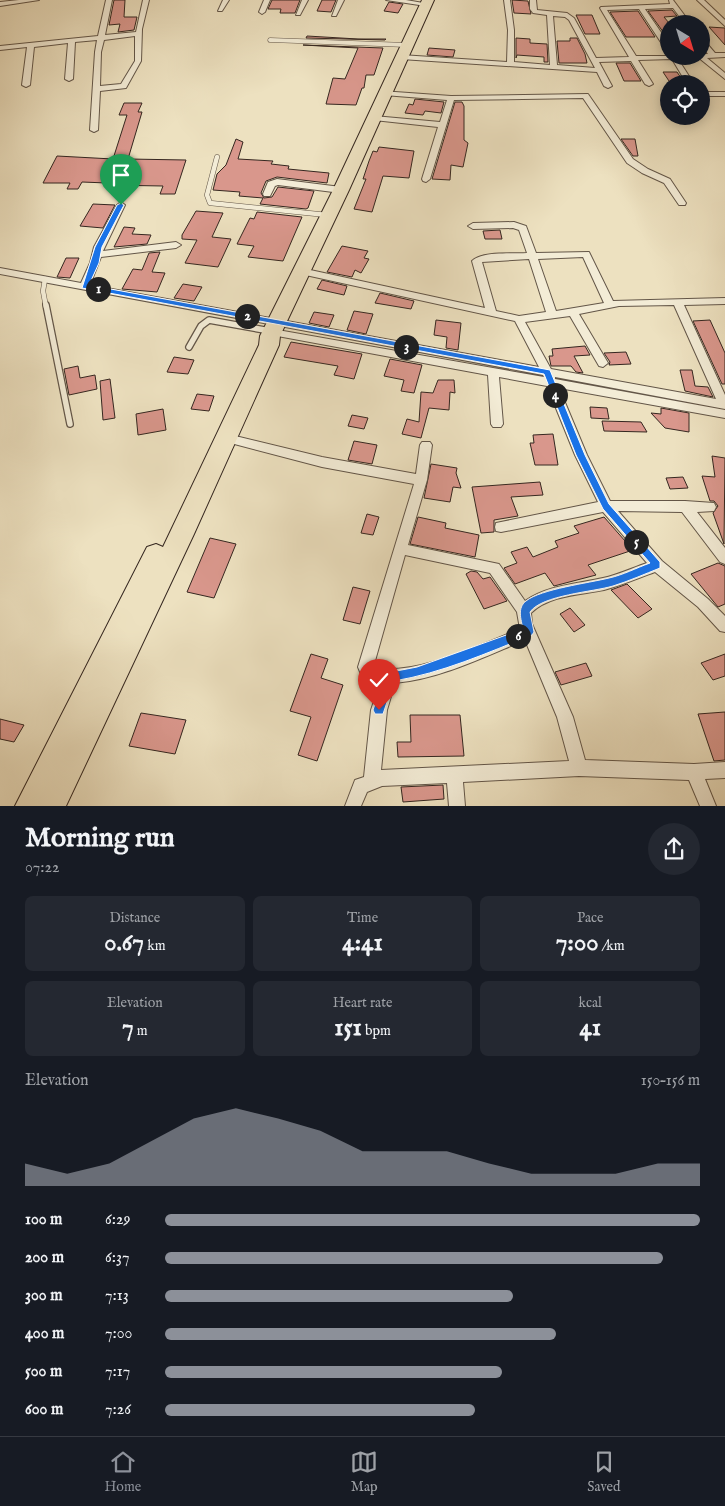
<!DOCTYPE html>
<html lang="en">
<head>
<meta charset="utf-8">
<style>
  body { margin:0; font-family:"IM FELL English",serif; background:#242831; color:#f1f3f6; height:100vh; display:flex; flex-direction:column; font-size:19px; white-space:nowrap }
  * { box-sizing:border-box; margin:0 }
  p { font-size:16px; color:#9ea1a6 }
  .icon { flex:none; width:28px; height:28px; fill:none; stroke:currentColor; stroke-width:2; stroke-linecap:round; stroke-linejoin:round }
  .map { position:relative; height:806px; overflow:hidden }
  .side { display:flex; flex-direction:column; background:#171b24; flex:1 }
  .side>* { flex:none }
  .needle { width:32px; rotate:142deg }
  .tools { position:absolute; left:660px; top:15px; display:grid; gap:10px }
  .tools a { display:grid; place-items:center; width:50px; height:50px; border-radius:50%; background:#171b24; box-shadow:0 2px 12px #0003; font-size:25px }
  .pin { position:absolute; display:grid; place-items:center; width:42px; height:42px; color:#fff; margin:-51px -21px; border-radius:50% 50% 50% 0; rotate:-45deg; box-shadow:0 0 5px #0007 }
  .pin .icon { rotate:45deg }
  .km { position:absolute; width:25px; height:25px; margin:-12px; border-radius:50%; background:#222; color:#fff; font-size:14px; line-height:25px; text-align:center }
  .round { display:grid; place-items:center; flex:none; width:52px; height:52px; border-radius:26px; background:#242831 }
  .headline { display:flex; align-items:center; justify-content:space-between; height:85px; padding:0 25px }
  h1 { font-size:28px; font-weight:800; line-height:38px }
  .metrics { display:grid; grid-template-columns:repeat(3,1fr); gap:8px; height:85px; padding:5px 25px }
  .metrics div { display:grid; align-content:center; border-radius:8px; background:#242831; text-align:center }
  .metrics b { font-size:25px; font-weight:800 }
  .metrics small { font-size:14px; font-weight:400 }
  .metrics p { font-size:14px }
  .chart { height:140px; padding:10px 25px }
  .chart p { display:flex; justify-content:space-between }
  .chart svg { width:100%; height:90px; margin-top:5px; fill:#8c9099; opacity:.7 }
  ul { padding:0 25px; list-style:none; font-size:16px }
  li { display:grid; grid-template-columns:80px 60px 1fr; align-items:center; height:38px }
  li i { height:12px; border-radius:6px; background:#8c9099 }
  .dock { display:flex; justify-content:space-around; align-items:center; height:70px; border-top:1px solid #363941; background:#171b24; font-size:14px; color:#9ea1a6 }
  .dock a { display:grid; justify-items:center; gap:2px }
  .dock .current { color:#8c9099 }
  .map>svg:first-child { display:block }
  .building { fill:#d9978c; stroke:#352720 }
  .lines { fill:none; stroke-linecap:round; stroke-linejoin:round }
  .lane-far2-casing { stroke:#635648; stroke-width:5 }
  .lane-far1-casing { stroke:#635648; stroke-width:5.5 }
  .lane-casing { stroke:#635648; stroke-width:8 }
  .street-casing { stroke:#635648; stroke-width:2 }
  .highway-casing { stroke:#352720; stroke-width:2 }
  .lane-far2 { stroke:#f3ecd6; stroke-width:4 }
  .lane-far1 { stroke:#f3ecd6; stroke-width:4.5 }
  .lane { stroke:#f3ecd6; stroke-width:5.5 }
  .street { fill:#f3ecd6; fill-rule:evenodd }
  .highway { fill:#ede1c0; fill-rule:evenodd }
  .route { fill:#1a73e8; stroke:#fff }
</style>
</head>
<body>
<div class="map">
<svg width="725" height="806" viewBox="0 0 725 806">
  <rect width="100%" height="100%" fill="#ede1c0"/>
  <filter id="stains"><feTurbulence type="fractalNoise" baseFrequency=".004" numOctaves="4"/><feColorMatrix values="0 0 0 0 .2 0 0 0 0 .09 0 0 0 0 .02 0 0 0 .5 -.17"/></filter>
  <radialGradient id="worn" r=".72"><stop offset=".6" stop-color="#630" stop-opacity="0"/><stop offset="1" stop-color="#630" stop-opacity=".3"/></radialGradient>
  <g class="building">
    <polygon points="114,0 125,0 124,17 137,17 134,30 118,32 120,24 109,25"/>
    <polygon points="272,0 300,0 295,13 280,13 281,9 268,9"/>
    <polygon points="322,0 336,0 331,12 317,11"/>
    <polygon points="512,0 528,1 531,14 514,13"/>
    <polygon points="389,2 403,4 398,13 384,11"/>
    <polygon points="672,10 677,16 664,17 669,23 669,40 648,11"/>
    <polygon points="638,11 655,37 626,37 610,12"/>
    <polygon points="576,15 592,15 600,34 585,34"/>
    <polygon points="709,27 725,28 725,45"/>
    <polygon points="307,36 358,39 386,39 385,40 306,38"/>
    <polygon points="516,38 530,39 530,43 547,44 548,62 544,62 544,57 517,55 516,58"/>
    <polygon points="570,38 577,38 585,54 587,63 559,63 557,41 570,41"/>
    <polygon points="303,45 383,48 374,75 366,75 364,88 362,88 356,105 326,104 333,78 345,79 358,48"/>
    <polygon points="429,48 455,50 453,57 427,55"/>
    <polygon points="616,63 630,63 641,81 624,81"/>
    <polygon points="663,72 677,72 685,84 671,84"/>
    <polygon points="415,99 444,102 441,113 425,111 423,115 405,113 409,104 413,105"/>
    <polygon points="455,102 462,102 464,106 464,140 468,143 463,167 451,165 450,180 432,179"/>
    <polygon points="124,103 142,103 138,112 142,112 128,159 186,160 175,194 160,194 163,186 106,185 107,183 82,182 78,189 67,189 70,183 43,183 57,156 113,159 127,115 119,115"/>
    <polygon points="236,139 243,142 238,159 273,161 271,164 289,166 288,169 329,173 327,183 277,177 266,181 261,193 264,198 272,197 278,187 314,191 308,208 306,209 260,204 263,198 239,196 240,192 213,190 217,174 226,165"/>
    <polygon points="621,139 635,139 638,156 633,156"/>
    <polygon points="379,147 414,151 409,178 383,176 372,212 354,209 366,179 363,179 369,161 373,151 377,152"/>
    <polygon points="93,204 115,205 103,228 80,226"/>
    <polygon points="196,211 223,213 212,237 231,239 218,267 185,263 197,240 182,239 182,235"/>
    <polygon points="257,212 302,217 283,261 248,257 254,246 237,244 250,218 254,219"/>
    <polygon points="124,227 135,228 132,234 151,235 147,244 114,247"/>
    <polygon points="500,230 502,239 485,239 483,231"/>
    <polygon points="342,246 368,251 364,258 369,259 361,273 355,270 352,277 327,272"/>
    <polygon points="160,252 152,272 165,273 157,292 122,289 133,269 142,270 149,253"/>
    <polygon points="66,258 79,258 70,278 57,277"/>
    <polygon points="322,280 347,286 344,295 317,289"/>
    <polygon points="183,284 202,287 194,301 174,298"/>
    <polygon points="380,293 414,301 411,309 375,303"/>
    <polygon points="354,311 373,314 366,334 347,330"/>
    <polygon points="314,312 334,315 329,327 309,323"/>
    <polygon points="436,320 461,323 458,350 446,348 447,337 434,335"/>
    <polygon points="710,320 725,353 725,384 722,384 693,321"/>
    <polygon points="291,342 362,354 354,379 334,375 338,366 284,357"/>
    <polygon points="585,346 590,355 574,356 583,373 576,372 571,366 551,366 549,356 553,356 552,349"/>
    <polygon points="626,352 631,364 609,365 610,362 604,353"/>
    <polygon points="174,357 194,360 188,374 167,372"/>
    <polygon points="390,359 422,365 414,393 401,391 404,380 384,376"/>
    <polygon points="78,366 80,378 95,375 97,389 69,395 64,369"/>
    <polygon points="680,370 692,370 695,386 708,387 713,397 685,391"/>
    <polygon points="110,379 115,418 103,420 100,381"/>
    <polygon points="438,380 454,380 455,393 450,392 449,410 429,408 421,438 402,434 407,419 419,422 421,392 433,393"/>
    <polygon points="197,394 214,396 209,411 191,409"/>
    <polygon points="590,407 607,408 609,419 591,418"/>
    <polygon points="661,408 689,413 689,432 665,428 651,413 661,414"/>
    <polygon points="163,409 166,430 138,435 136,414"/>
    <polygon points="352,415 368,418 364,429 348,426"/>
    <polygon points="602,421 641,422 647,432 604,431"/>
    <polygon points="553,434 558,465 535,465 530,443 534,443 533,435"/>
    <polygon points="354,441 377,445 372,464 348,460"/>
    <polygon points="712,456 725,458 724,544 713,513 718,506 714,501 710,501 702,476 715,477"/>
    <polygon points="431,464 457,468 456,473 461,488 453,487 450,502 424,498"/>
    <polygon points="683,477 688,488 670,489 666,478"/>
    <polygon points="540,482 543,495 511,497 518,516 494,520 494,532 481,533 472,487"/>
    <polygon points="367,514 379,517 373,535 361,533"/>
    <polygon points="418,517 446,523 445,528 479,535 475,557 410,544"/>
    <polygon points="604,517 633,550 588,565 596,575 554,586 545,573 515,584 504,568 517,563 511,552 527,547 533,557 558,547 555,541 579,533 574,526"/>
    <polygon points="210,538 236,544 214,598 187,592"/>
    <polygon points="718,563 725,566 725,604 718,607 691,574"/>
    <polygon points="471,571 477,572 483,579 490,577 507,601 484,609 466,574"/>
    <polygon points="627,584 652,609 638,618 611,590"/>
    <polygon points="353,587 370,591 360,624 343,620"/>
    <polygon points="570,608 585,625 574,632 560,614"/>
    <polygon points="311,654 328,659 321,678 343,685 317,761 298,755 311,717 290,711"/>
    <polygon points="725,654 725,676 713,680 701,663"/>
    <polygon points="586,663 592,676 561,685 555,672"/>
    <polygon points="725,712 725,760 714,761 698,714"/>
    <polygon points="141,713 186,720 175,754 129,746"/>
    <polygon points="410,715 460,715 464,756 398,757 397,742 411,742"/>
    <polygon points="0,719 24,725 14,742 0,739"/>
    <polygon points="443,785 444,799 403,802 401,787"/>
  </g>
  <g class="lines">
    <defs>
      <polyline id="lane-far2" points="270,40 407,45"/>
      <g id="lane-far1">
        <polyline points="217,157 207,195 210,203 327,215"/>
        <polyline points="45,279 43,291 46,307"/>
      </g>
      <g id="lane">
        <polyline points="46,305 70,424"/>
        <polyline points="189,347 201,326 209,320 270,331"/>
      </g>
      <g id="street">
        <polygon points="19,0 39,0 0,6 0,2"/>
        <path d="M106,0h6l-7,35 31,-3 7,-32h6l-7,29 -1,32 -15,27 -26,3 -2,39 -4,2 -4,-2 5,-78 2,-12 -22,2 -2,37 -4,2 -4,-2 3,-36 -34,4 -4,38 -4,2 -4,-2 5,-38 -27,3v-4l98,-10zM135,36v25l-14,23 -21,2 1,-34 3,-12z"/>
        <polygon points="223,0 229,0 222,11 218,11"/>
        <polygon points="264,0 270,0 265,12 262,14 259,12"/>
        <polygon points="302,0 308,0 300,15 296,15"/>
        <polygon points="338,0 344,0 336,16 332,16"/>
        <polygon points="386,0 406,0 429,4 426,6"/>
        <path d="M504,0h6l4,30v32l36,3 -3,-50 -14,-2 -3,-4v-9h6l1,10 30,3 7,5 22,40 33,-1 -29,-49 1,-1 69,-3 -1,-4h4l18,24h-6l-12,-16 -28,1 24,35v8l-3,-2 -27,-41 -32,1 29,46h65v-2h7l-7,-9v-7l2,1 12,14h10v4l-18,1 18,15v6l-26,-21 -21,1 16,25h-7l-15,-25 -34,1 15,24 -4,2 -4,-2 -14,-23 -32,1 13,24 -4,2 -4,-2 -7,-14 -196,-13 -3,-2 3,-2 106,7 1,-32zM553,16l12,1 4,3 26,48 -38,-3z"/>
        <polygon points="697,0 704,0 725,20 725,26"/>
        <polygon points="381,91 451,96 588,94 633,159 648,169 670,179 686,203 685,205 679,205 664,183 642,173 627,163 583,98 454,100 430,179 426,182 423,181 422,179 438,127 374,120 370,118 374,116 440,122 447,100 384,95 381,95"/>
        <rect x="701" y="92" width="24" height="4"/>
        <polygon points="277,179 341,187 345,190 341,193 278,185 275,186 270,196 264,196 263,194 268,182"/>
        <path d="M121,202l4,3 -22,46 73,-9 5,3 -5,3 -75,9 -11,28 449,82 -24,-46 -214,-47 -5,-3 5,-3 184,40 -13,-47c10,-10 41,-7 55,-8l-8,-23 -6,-2 -40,1 -5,-3 5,-3 41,-1 12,4 10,27 53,-1 24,49 112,-3v6l-41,1 41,90v14l-170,-32v2l170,31v8l-166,-30 28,67 23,46h75l29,2 2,4 -2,4 -17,1 28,36v16l-5,-2 -38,-50 -64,-1 44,50 46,38 17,17v16l-5,-1 -22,-24 -43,-35c-17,6 -33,13 -51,18 -24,5 -54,5 -73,23l1,11 41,93 12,43 109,4 31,-2v16l-20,1 11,27h-16l-11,-26 -110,-4 -116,6 2,24h-16l-2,-23 -65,3 -15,6 -6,14h-16l10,-26 9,-3 7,-67 9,-27 -17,-4 -5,-12 56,-183 -92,-17 -99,-26 -2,-3 2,-3 4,-1 95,23 94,17 4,-29 2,-3h8l2,3 -5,35 -19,65 91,19 26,37c22,-16 52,-17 78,-23 15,-3 29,-10 44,-15l-44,-51 -102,20 -5,-1 -1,-4 1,-4 5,-1 97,-20 -23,-47 -28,-69 -48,-9 4,47 -2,3h-8l-2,-3 -3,-49 -216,-40 -5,-3 5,-3 272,48 -1,-2 -543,-101v-6l81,15 9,-20 4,-16 23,-42zM583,257l21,46 -48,8 -18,-52zM529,259l17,53 -27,4 -23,-5 -14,-49zM674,305l42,94 -165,-30 -26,-47 45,-6 29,50 4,1 5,-4 -29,-49 40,-8zM405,555l85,18 27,39 3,17c-40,16 -105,47 -147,39zM525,640l32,77 12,44 -188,9 6,-60 8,-27c45,-4 89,-26 130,-43z"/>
      </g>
      <polygon id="highway" points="422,0 434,0 349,190 280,336 279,345 194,534 66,806 15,806 147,547 156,544 163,547 259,345 260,336 333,190"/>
    </defs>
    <use href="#lane-far2" class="lane-far2-casing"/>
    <use href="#lane-far1" class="lane-far1-casing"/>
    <use href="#lane" class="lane-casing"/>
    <use href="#street" class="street-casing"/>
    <use href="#highway" class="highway-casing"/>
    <use href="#lane-far2" class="lane-far2"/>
    <use href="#lane-far1" class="lane-far1"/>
    <use href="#lane" class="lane"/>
    <use href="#street" class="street"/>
    <use href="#highway" class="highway"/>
  </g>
  <path class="route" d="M121,203l3,2 -22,42 -3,16 -10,22 461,85 35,85 24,49 51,58v6c-15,6 -31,13 -47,18 -20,6 -71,9 -83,26l4,20 -2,3c-45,18 -90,38 -138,46l-11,33h-8l-2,-4 13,-37 31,-6 106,-38c-2,-10 -6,-21 3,-28 15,-12 63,-18 83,-23 14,-3 27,-10 41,-15l-47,-54 -27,-54 -32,-81 -462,-86 13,-41 22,-42z"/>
  <rect width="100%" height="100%" filter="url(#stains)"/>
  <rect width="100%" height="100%" fill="url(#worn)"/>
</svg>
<div class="tools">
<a><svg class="needle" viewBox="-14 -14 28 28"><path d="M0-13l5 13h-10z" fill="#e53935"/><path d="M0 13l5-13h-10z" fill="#9ea1a6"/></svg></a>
<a><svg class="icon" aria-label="locate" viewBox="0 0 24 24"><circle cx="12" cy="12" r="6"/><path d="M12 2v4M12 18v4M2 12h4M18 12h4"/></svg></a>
</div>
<div class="pin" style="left:121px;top:205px;background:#1e9e55"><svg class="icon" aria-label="arrive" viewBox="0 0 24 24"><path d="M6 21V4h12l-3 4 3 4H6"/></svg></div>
<div class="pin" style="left:379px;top:710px;background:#d93025"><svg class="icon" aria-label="check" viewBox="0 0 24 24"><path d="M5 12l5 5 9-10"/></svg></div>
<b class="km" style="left:98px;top:289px">1</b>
<b class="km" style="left:247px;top:316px">2</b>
<b class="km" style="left:406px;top:347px">3</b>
<b class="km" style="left:555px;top:395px">4</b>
<b class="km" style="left:636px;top:542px">5</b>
<b class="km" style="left:518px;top:636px">6</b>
</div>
<section class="side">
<div class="headline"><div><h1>Morning run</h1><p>07:22</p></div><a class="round"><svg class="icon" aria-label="share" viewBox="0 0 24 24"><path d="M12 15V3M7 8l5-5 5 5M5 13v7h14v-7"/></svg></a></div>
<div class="metrics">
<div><p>Distance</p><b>0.67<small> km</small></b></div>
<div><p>Time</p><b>4:41</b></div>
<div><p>Pace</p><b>7:00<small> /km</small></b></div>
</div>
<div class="metrics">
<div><p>Elevation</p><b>7<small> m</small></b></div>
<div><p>Heart rate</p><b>151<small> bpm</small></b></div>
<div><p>kcal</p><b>41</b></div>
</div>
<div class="chart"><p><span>Elevation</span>150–156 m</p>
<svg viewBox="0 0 160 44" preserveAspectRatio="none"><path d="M0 44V33L10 38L20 33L30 22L40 11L50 6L60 11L70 17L80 27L90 27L100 27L110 33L120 38L130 38L140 38L150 33L160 33V44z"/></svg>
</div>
<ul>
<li><b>100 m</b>6:29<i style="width:100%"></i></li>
<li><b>200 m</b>6:37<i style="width:93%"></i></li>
<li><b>300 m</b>7:13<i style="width:65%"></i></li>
<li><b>400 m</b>7:00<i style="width:73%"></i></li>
<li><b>500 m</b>7:17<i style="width:63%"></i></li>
<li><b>600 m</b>7:26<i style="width:58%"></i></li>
</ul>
</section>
<nav class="dock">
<a class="current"><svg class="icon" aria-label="home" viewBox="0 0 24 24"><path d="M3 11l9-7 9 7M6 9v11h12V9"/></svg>Home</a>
<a><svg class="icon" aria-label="map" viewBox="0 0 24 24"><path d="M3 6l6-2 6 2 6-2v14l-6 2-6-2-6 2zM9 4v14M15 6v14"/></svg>Map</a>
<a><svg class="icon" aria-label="saved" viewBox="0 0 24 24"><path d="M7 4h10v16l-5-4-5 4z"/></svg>Saved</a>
</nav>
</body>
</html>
